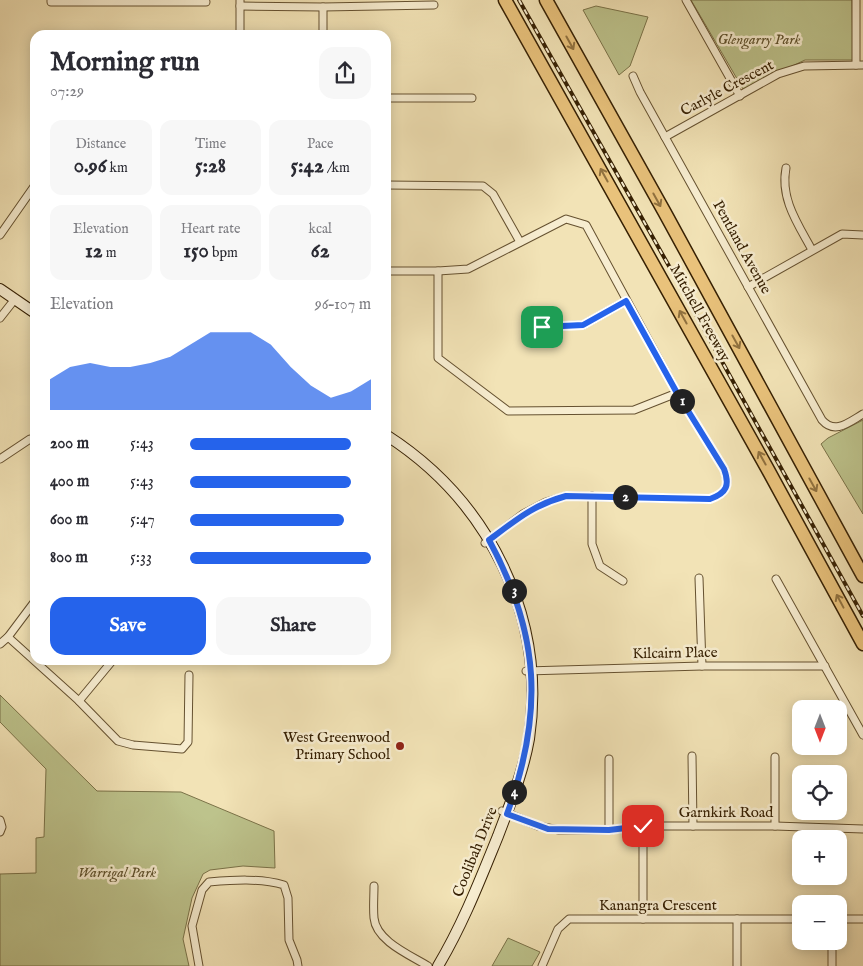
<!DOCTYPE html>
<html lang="en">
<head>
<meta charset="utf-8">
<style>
  body { margin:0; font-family:"IM FELL English",serif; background:#f7f7f7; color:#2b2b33; height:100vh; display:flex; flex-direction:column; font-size:19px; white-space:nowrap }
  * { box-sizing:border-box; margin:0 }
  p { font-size:16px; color:#7c7c81 }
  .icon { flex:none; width:28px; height:28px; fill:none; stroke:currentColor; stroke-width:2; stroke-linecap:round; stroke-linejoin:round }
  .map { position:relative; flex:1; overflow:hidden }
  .sheet { position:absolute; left:30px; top:30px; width:361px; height:635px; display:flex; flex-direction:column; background:#fff; border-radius:15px; box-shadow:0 2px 12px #0003 }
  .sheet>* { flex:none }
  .needle { width:32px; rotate:180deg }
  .buttons { position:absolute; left:792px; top:700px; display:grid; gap:10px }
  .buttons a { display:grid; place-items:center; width:55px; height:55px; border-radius:10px; background:#fff; box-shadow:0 2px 12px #0003; font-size:25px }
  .pin { position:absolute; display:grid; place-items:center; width:42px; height:42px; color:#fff; margin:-21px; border-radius:10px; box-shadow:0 2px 8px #0006 }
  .km { position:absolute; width:25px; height:25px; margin:-12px; border-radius:50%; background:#222; color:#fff; font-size:14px; line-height:25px; text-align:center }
  .round { display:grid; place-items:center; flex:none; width:52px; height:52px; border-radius:15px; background:#f7f7f7 }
  .head { display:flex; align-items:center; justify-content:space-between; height:85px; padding:0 20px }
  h1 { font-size:28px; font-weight:800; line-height:38px }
  .metrics { display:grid; grid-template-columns:repeat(3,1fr); gap:8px; height:85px; padding:5px 20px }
  .metrics div { display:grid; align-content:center; border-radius:12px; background:#f7f7f7; text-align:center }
  .metrics b { font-size:21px; font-weight:800 }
  .metrics small { font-size:14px; font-weight:400 }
  .metrics p { font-size:14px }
  .chart { height:140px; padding:10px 20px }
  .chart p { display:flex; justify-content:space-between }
  .chart svg { width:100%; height:90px; margin-top:5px; fill:#2563eb; opacity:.7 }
  .button { display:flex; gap:10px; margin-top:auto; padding:10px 20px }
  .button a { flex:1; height:58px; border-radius:15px; background:#2563eb; color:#fff; font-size:20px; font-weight:800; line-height:58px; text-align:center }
  .button a+a { background:#f7f7f7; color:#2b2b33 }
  ul { padding:0 20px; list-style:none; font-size:16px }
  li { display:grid; grid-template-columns:80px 60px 1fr; align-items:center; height:38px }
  li i { height:12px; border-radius:6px; background:#2563eb }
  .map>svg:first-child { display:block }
  .green { fill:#bdc38c; stroke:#7a7248 }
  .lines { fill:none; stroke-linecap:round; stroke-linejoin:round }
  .minor-casing { stroke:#655130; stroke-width:9 }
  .secondary-casing { stroke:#362003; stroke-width:12 }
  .motorway-casing { stroke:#362003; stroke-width:15 }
  .minor { stroke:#f7edd0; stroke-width:7 }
  .secondary { stroke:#f7edd0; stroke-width:10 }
  .motorway { stroke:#e9c27b; stroke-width:12 }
  .rail-casing { stroke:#362003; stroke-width:4 }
  .rail { stroke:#f7edd0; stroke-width:2; stroke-dasharray:5.5; stroke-linecap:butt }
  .oneway { stroke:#90713f }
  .route-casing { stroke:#fff; stroke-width:10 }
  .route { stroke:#2563eb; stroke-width:6 }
  .poi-dot { fill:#8f2418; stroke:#f7edd0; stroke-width:2 }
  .labels { text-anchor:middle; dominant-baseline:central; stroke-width:5; stroke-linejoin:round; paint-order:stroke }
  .park-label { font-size:15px; font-style:italic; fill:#5e512c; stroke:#f7edd0 }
  .street-label { font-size:15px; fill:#362003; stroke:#f7edd0 }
  .poi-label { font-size:15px; fill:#362003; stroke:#f7edd0; text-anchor:end }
</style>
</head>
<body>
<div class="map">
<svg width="863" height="966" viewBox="0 0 863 966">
  <rect width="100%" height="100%" fill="#f2e3b6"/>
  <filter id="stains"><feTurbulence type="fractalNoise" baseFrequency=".004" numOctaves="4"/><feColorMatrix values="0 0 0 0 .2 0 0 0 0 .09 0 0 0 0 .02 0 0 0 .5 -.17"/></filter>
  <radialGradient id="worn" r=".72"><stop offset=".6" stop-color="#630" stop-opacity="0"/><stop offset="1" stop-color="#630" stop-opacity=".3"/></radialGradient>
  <g class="green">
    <polygon points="691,0 852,0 853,60 805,60 743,89"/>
    <polygon points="596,6 648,17 630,66 619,75 583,10"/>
    <polygon points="863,420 863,514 821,444 828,438"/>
    <polygon points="0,695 97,791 181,792 274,831 275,868 243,866 210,870 203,874 192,898 183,939 189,966 0,966 0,874 36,873 36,838 44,837 46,769 0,722"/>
    <polygon points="508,938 540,952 532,966 492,966"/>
  </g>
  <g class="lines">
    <defs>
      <g id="minor">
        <polyline points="51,0 51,2 206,2"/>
        <polyline points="686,0 740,96"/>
        <polyline points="240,6 323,7 434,5"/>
        <polyline points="323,7 323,35"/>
        <polyline points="240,35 240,0"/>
        <polyline points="856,65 856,0"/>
        <path d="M633,76l7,16 182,328c13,15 27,2 41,-6"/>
        <polyline points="386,98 472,98"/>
        <polyline points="665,137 778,74 804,66 863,65"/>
        <path d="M786,168c-6,31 12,56 26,82"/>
        <polyline points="386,185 483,186 493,194 520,242"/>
        <polyline points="0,235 35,185"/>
        <path d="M386,271h52l30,-2 98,-50 20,6 91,168 47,76c6,16 3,24 -14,30l-144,-3 -20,6 -23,12 -38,29"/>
        <polyline points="438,271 438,358 508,411 634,410 677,393"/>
        <polyline points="748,287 842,234 863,235"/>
        <polyline points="0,318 15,299"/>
        <polyline points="526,327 583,325 626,301"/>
        <polyline points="0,459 30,439 35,439"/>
        <polyline points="592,496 592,544 600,566 623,581"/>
        <polyline points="699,578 702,666"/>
        <polyline points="776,579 863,735"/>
        <polyline points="8,637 79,701 118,741 133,745 182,749 188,742 189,675"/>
        <polyline points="0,644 8,637 35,601"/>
        <polyline points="526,671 702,666 825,666"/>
        <polyline points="79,701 113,660"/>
        <polyline points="692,756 693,826"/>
        <polyline points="502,811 538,826 559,830 609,830 643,826 775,826 863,829"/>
        <polyline points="0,820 2,827 0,832"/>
        <polyline points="643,826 643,919"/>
        <polyline points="775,826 775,757"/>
        <polyline points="609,830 609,759"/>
        <path d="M374,886c0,10 -1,21 0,32 2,23 36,37 54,48"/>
        <polyline points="737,919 737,966"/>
        <polyline points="839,919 863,919"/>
        <polyline points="832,941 832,966"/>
        <path d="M199,966l-7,-40 10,-36 7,-8c25,-2 50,-4 75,3l4,13 1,42 8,20 1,6"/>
        <polyline points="542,966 558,929 569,919 801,919"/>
      </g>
      <g id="secondary">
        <polyline points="0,289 35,313"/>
        <path d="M386,435c103,66 161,182 143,304 -6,34 -19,65 -31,97 -18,44 -35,88 -60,130"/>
      </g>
      <g id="motorway">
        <polyline points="505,0 767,468 863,644"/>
        <polyline points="546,0 665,213 863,576"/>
      </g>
    </defs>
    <use href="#minor" class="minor-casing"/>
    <use href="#secondary" class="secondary-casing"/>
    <use href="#motorway" class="motorway-casing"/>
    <use href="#minor" class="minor"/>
    <use href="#secondary" class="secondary"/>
    <use href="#motorway" class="motorway"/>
    <defs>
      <polyline id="rail" points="519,0 678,282 863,616"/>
    </defs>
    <use href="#rail" class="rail-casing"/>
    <use href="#rail" class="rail"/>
  </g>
  <defs><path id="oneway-shaft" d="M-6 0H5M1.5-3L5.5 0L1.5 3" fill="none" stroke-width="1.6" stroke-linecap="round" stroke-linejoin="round" transform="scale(1.25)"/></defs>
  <g class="oneway">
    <use href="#oneway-shaft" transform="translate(570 43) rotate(61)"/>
    <use href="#oneway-shaft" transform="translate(604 175) rotate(-119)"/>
    <use href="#oneway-shaft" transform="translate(657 200) rotate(61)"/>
    <use href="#oneway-shaft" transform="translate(683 317) rotate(-119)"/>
    <use href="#oneway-shaft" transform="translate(736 342) rotate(61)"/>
    <use href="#oneway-shaft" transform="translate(762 458) rotate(-119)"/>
    <use href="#oneway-shaft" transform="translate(813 485) rotate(61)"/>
    <use href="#oneway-shaft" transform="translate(840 601) rotate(-118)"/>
  </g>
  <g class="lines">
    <defs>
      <path id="route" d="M542,327l41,-2 43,-24 51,92 47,76c6,16 3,24 -14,30l-144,-3c-33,9 -50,24 -77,44 51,94 55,173 18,274l41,15 61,1 34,-4"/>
    </defs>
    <use href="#route" class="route-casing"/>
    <use href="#route" class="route"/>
  </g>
  <circle class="poi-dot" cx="400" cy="746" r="5"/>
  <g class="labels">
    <g class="park-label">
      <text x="759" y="39">Glengarry Park</text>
      <text x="117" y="872">Warrigal Park</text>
    </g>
    <g class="street-label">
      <text transform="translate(727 88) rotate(-28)">Carlyle Crescent</text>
      <text transform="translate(742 247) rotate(61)">Pentland Avenue</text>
      <text transform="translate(700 313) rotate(61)">Mitchell Freeway</text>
      <text transform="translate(675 653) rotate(-1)">Kilcairn Place</text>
      <text x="726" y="812">Garnkirk Road</text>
      <text transform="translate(475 852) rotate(-68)">Coolibah Drive</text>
      <text x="658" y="905">Kanangra Crescent</text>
    </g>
    <g class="poi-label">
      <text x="390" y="737">West Greenwood<tspan x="390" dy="17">Primary School</tspan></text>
    </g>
  </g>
  <rect width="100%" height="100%" filter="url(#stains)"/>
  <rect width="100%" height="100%" fill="url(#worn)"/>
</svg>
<div class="buttons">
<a><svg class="needle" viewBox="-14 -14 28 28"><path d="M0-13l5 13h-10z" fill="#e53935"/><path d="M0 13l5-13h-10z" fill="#7c7c81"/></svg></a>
<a><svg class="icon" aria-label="locate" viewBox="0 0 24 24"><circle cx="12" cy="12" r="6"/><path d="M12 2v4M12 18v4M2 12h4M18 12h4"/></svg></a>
<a>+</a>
<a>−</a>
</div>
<div class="pin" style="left:542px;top:327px;background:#1e9e55"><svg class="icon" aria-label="arrive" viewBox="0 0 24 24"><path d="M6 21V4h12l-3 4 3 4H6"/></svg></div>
<div class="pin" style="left:643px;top:826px;background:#d93025"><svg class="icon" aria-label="check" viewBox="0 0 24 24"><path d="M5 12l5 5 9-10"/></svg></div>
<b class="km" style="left:682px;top:401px">1</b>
<b class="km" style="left:625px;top:497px">2</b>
<b class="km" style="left:514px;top:591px">3</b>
<b class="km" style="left:514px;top:792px">4</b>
<section class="sheet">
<div class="head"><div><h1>Morning run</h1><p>07:29</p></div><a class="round"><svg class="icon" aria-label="share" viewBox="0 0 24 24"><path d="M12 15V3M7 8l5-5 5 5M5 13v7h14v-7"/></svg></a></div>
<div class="metrics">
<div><p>Distance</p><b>0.96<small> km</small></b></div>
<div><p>Time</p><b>5:28</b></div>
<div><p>Pace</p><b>5:42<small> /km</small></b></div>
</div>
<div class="metrics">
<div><p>Elevation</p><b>12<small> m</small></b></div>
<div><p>Heart rate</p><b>150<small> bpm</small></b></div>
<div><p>kcal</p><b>62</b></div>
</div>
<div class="chart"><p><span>Elevation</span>96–107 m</p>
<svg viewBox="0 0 160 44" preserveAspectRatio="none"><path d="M0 44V29L10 23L20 21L30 23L40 23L50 21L60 18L70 12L80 6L90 6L100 6L110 12L120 23L130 32L140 38L150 35L160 29V44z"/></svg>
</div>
<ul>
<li><b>200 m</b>5:43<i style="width:89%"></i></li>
<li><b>400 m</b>5:43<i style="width:89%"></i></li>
<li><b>600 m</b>5:47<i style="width:85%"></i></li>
<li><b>800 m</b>5:33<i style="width:100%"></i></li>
</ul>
<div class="button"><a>Save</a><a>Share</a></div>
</section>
</div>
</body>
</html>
